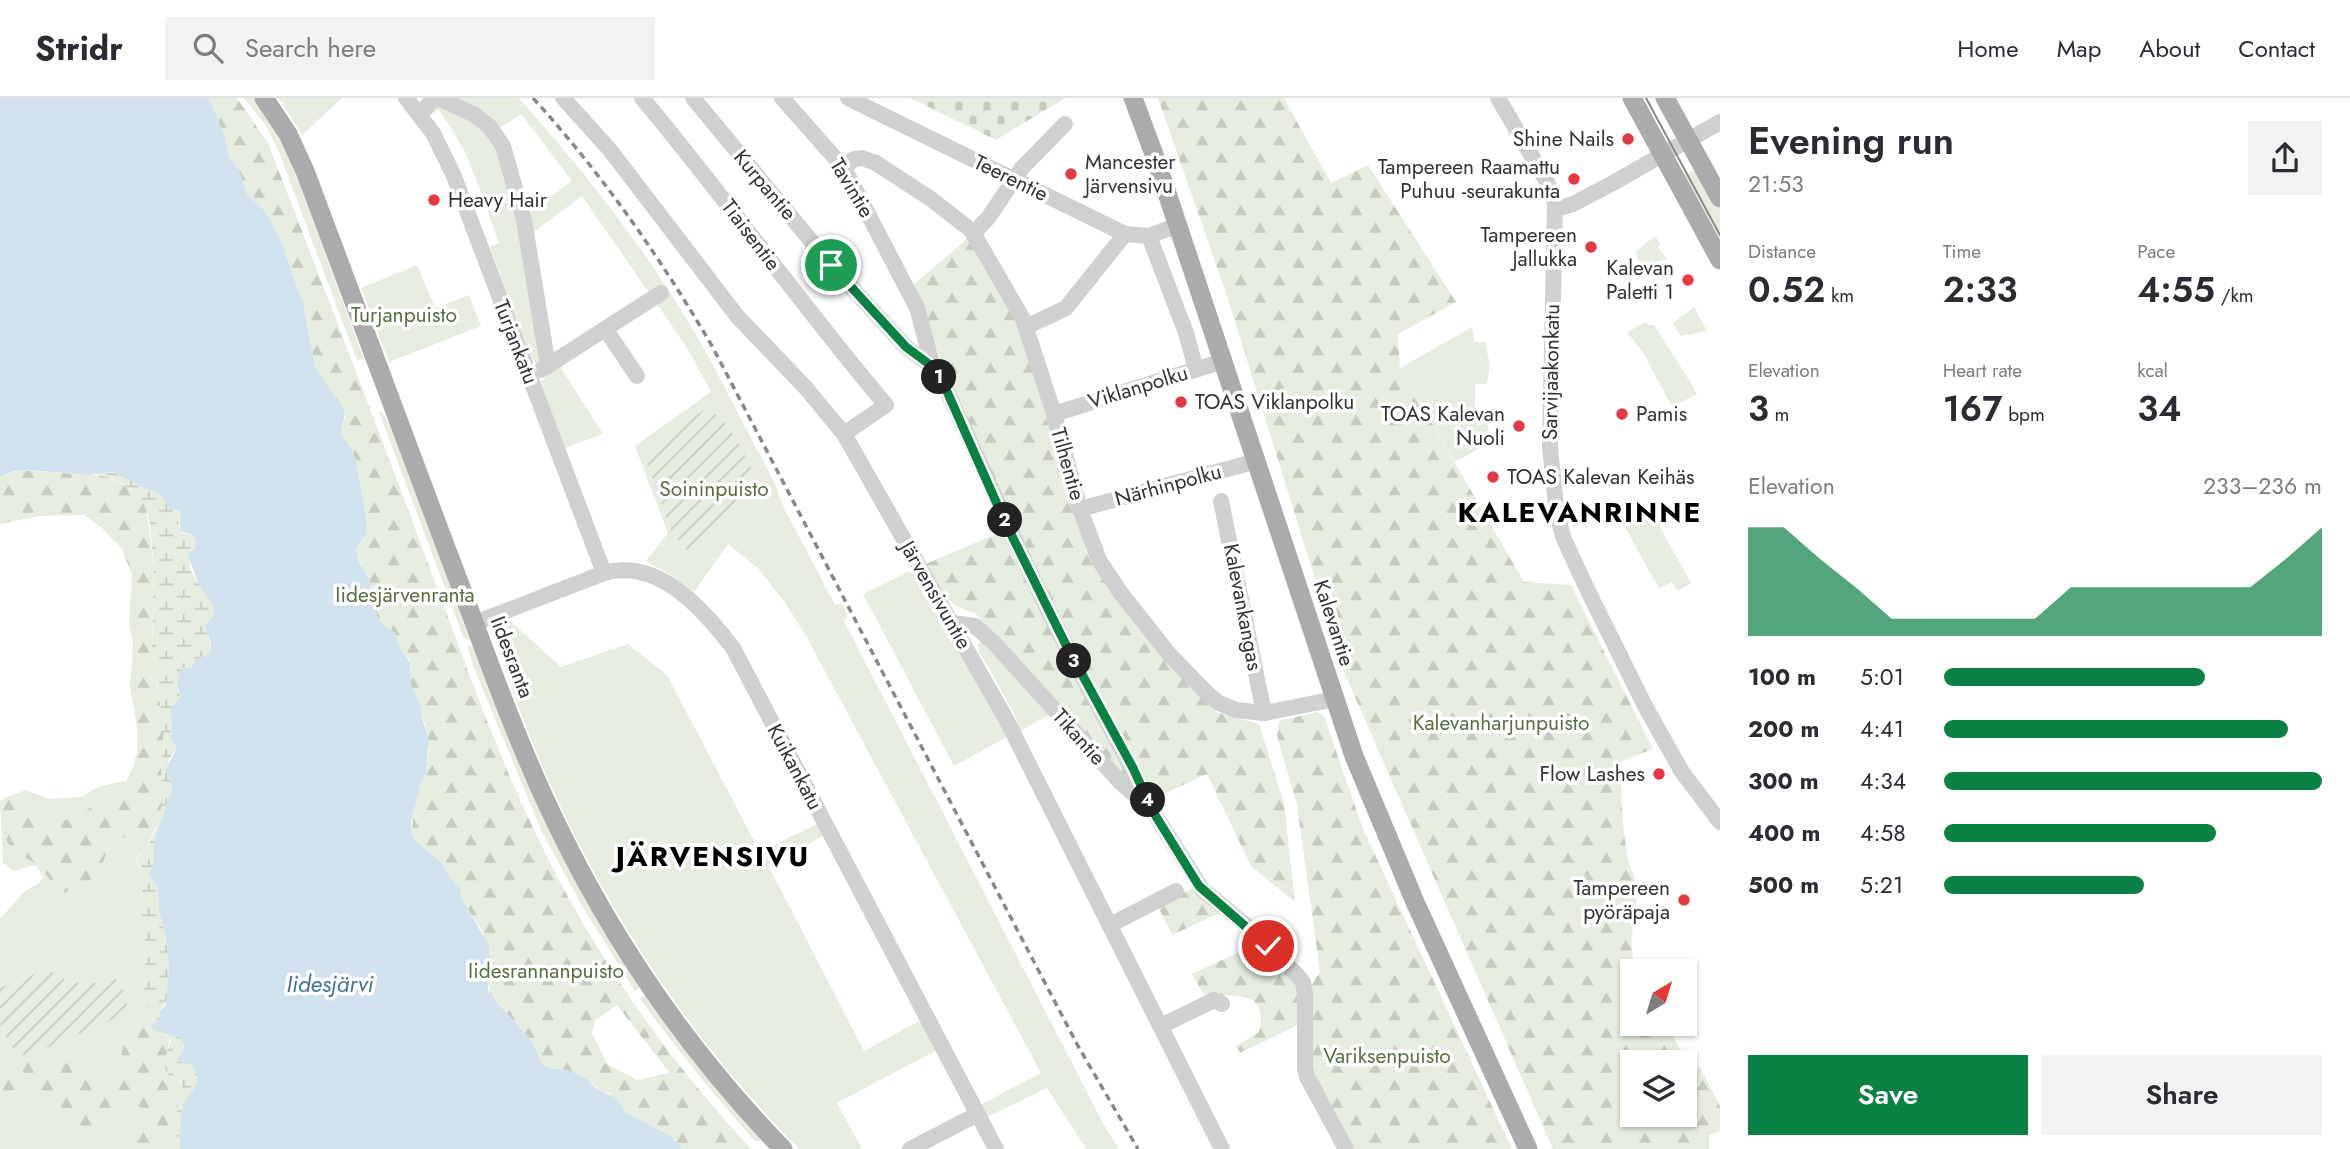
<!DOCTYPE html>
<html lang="en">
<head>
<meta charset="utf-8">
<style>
  body { margin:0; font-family:Jost,sans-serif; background:#f2f2f3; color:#2b2b33; height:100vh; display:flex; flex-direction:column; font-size:26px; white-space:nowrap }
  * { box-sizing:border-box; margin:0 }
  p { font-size:23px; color:#7c7c81 }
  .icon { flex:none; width:38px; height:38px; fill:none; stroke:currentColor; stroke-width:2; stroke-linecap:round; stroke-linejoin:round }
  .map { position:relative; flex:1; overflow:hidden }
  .sheet { display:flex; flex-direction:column; background:#fff; width:630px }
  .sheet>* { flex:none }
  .needle { width:46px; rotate:38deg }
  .tools { position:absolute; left:1620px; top:861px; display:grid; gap:14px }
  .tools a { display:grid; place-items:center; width:77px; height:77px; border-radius:0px; background:#fff; box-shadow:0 2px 5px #0004; font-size:35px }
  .pin { position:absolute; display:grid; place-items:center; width:60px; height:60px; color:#fff; margin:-30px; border:4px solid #fff; border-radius:50%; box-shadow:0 2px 7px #0007 }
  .km { position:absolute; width:35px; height:35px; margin:-18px; border-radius:50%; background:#222; color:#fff; font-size:19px; line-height:35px; text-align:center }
  .round { display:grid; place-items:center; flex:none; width:74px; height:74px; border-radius:0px; background:#f2f2f3 }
  .summary { display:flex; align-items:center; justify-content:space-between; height:119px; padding:0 28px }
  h1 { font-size:38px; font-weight:600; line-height:52px }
  .stats { display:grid; grid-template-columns:repeat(3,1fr); gap:10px; height:119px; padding:7px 28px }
  .stats div { display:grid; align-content:center }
  .stats b { font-size:35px; font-weight:600 }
  .stats small { font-size:19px; font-weight:400 }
  .stats p { font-size:19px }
  .chart { height:196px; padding:14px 28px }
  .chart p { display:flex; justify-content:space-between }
  .chart svg { width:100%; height:126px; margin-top:7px; fill:#0b8043; opacity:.7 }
  .primary-button { display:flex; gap:14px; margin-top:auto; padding:14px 28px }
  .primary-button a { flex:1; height:80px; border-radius:0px; background:#0b8043; color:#fff; font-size:28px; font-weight:600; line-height:80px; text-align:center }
  .primary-button a+a { background:#f2f2f3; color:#2b2b33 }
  ul { padding:0 28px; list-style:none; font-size:23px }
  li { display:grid; grid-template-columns:112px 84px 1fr; align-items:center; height:52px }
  li i { height:18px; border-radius:9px; background:#0b8043 }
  header { display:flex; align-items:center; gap:42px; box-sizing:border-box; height:98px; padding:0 35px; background:#fff; border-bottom:2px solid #e1e1e2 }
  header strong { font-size:33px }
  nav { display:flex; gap:38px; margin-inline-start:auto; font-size:24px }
  .search { width:490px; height:63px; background:#f2f2f3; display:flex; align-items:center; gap:18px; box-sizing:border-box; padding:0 24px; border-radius:0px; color:#7c7c81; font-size:26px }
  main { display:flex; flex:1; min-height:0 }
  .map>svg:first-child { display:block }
  .green { fill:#e6ecdf }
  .forest { fill:url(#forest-firs); fill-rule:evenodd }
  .wetland { fill:url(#wetland-marsh) }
  .cemetery { fill:url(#cemetery-stones) }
  .garden { fill:url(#garden-furrows) }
  .water { fill:#cfe2ee }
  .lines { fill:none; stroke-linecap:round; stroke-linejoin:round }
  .minor { stroke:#d0d0d0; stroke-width:16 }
  .major { stroke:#ababab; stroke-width:19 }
  .tram { stroke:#888; stroke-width:2 }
  .rail { stroke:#888; stroke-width:3.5; stroke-dasharray:7 5; stroke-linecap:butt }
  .route-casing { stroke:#fff; stroke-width:14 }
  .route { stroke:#0b8043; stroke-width:9 }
  .poi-dot { fill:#e63946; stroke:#fff; stroke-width:2.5 }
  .labels { text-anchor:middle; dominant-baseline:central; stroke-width:7; stroke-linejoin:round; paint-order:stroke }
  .poi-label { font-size:21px; fill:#333; stroke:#fff; text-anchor:end }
  .street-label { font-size:21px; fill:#333; stroke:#fff }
  .park-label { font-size:21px; fill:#56703f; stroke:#fff }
  .water-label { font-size:23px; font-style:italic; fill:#3f7597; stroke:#fff }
  .district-label { font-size:28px; font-weight:bold; letter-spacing:2px; fill:#000; stroke:#fff }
</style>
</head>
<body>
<header>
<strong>Stridr</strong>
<div class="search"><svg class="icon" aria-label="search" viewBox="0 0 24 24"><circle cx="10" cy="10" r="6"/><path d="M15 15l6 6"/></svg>Search here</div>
<nav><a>Home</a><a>Map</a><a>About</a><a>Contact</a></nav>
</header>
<main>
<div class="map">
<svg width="1720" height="1051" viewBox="0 0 1720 1051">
  <defs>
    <pattern id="forest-firs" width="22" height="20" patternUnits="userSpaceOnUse" patternTransform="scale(1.75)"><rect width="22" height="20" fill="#e6ecdf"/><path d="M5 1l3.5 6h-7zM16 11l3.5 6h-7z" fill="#c6cbc0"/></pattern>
    <pattern id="wetland-marsh" width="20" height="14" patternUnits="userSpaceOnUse" patternTransform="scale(1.75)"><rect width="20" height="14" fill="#e6ecdf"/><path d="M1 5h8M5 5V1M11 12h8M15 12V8" fill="none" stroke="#c6cbc0"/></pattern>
    <pattern id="cemetery-stones" width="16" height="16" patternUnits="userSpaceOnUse" patternTransform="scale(1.75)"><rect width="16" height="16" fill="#e6ecdf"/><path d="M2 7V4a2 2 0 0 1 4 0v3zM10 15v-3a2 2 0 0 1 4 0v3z" fill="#c6cbc0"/></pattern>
    <pattern id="garden-furrows" width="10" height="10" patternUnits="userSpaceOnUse" patternTransform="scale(1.75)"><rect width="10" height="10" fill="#e6ecdf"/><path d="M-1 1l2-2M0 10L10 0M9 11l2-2" fill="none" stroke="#c6cbc0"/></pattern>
  </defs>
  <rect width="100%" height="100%" fill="#fff"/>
  <g class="green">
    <polygon points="244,0 254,0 273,26 289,57 364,261 358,262 356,260 279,54 265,26"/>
    <polygon points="279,0 342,0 302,37"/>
    <path d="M450,0h69c59,66 118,140 164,215 33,54 61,113 91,169l9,24 52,99 7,-1 6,12 -4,5 261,506 14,22h-33l-39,-61 -60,29 -7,-12 61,-32 -235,-437 -20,-32 -28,-36 -30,-24 -34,48 -22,-16 -26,-15 22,-28 -33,-87 76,-54 -25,-46 -104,-150 -51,38 -4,-19 45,-34 -51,-67 -24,16z"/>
    <path d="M437,6l37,14 32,42 36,197 -4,8 -6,-5 -42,-113 9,-4c-17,-46 -30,-96 -61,-133l-7,5 -3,-3z"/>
    <polygon points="1698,71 1720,112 1720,154 1680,79"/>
    <polygon points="1655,138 1661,147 1658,149 1667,161 1642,168 1635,154"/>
    <polygon points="417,167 435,210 469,197 481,228 389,264 361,190"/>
    <polygon points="1694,209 1707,233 1680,238 1673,225"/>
    <path d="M1646,224l3,3h5c14,23 30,45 43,69l-25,13 -28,-53 -17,-22z"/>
    <polygon points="1472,229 1474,244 1485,244 1490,267 1487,286 1475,286 1475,323 1487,324 1491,344 1455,364 1400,270"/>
    <polygon points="559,267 603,336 565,350 540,285"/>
    <polygon points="379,314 382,314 393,332 470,542 464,541"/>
    <polygon points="1651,413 1691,485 1678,493 1672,484 1659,491 1625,429"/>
    <polygon points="914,471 1009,638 954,668 863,496"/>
    <path d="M511,524l50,45 67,-23 39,31 93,177 59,-29 6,12 -57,30 96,186 57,-31 16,30 -100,53 25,46h-63c-112,-113 -200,-248 -262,-395 -16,-39 -30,-79 -44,-119l2,-7z"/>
    <polygon points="982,542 1051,616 1020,633 1014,615 979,553 978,545"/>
    <polygon points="472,547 640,889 635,893 581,806 542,734 476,575 467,549"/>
    <polygon points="123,683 161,716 146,752 138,758 136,763 143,773 140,821 146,847 146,907 160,912 160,920 154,932 165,935 178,1006 175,1051 0,1051 0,821 25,793 39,785 43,779 36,767 14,773 3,765 0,704 25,692 49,701 81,699 98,689"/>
    <path d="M645,897l116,143 -2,3 -5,-1c-40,-45 -78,-92 -114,-141z"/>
  </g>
  <g class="forest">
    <path d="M208,0h29l31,45c51,132 102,264 151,396 38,100 72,203 119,299 54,114 127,218 213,311h-70l-7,-10 -46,-25 -19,-21 -9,-2 -9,-9 -24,-12 -17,-2 -8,-4 -10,-23 -42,-46 -7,-62 -22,-35 -3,-12 -9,-8 -7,-15 -26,-22 -4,-7 1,-22 7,-27 6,-11 3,-25 -4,-25 -4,-9v-9l-10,-21 -1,-25 -10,-10 -5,-17 -10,-7 -8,-10 -5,-18 -3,-21 -7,-9 -6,-19 8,-11 2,-22 -10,-54 -4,-13 -11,-14 4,-19 -30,-49 -11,-60 -25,-71 -15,-26 -17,-16 -18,-37 -4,-20zM617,907l52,67v1l-32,7 -30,-16 -15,-31 3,-13z"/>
    <path d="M1158,0h126l47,85 37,-18 88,137 -58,32 2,34 124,214 47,3 82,164 -31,12c-2,31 0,62 5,93 1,12 10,24 10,36 0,31 -12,48 0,81h-4v53h33l27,47 7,-4 20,39v25l-11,4v14h-156l-209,-477 -117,-376zM1633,964h52v53h-52z"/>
    <polygon points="968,140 1019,226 1086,452 1110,493 1160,556 1216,614 1259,626 1284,705 1295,804 1251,768 1207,676 1155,700 1069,540 1012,420 944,271 913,187"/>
    <path d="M19,372l88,6 27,15 12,15 8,61 -2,81 12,84 -3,38 3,23 -1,12 -6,22 -10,7 -10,4 -24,-1 -16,39 -33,17c-11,-9 -18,-20 -28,-28 -7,-6 -16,-10 -23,-16 -12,-11 -12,-32 -13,-48 14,-9 21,-9 36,-4l3,18 27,5 13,-4 27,-21 20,-13 5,-10 6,-19v-25l-7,-41 3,-41 -4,-26 3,-45 -10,-26 -21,-22 -17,-12 -45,1 -39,8v-47z"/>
    <path d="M1005,432l124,246 -2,3h-3l-149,-166c-30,-8 -35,-23 -49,-49z"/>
    <polygon points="1317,614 1324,618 1363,731 1512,1051 1353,1051 1312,973 1311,888 1320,874 1297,707 1277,638 1279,623"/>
    <polygon points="1193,790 1222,814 1172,837 1157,807"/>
    <path d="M1258,845l39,38 3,43 -60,29 -4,-7 23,-14c10,-43 -25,-37 -54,-35l-13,-23z"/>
    <path d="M148,916l12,4 -9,9 19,10 -4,22 1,15 10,4 6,7v7l-5,12 -3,45h-56c1,-6 2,-12 7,-16 9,-9 32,-18 8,-29l-13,4 -11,18 -7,7h-18l-17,-11 -51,-56 1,-4 6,-2c27,9 35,7 60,-4l16,19 13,4c12,-11 6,-18 10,-32 3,-11 15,-27 25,-33z"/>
    <polygon points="0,974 27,997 14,1009 0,1014"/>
  </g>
  <g class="wetland">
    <path d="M108,374l11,2 41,21 13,16 7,-1 -1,17 3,6 12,3 3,6 -2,7 -5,2c-6,22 17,39 24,56v8l-9,10c4,17 14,28 -9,34l-5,9 -5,-1 -8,24 3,6 -11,17 2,11 -1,9 6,14 -8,11 -3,13 5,9 1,8 -18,52v21l-4,11 8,15 1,21 8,34 2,24 -2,35 -7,8 -12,-3 -4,-5 2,-57 -6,-26 3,-48 -7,-12 10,-9 11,-23 7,-34 -3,-23 3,-38 -12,-84 2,-81 -5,-50 -7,-16 -8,-10 -22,-13 -16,-3z"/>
    <path d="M165,935l13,3 5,5v11l-6,9 15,4c14,23 -5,28 -10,45 -2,12 -3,27 -2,39h-5c1,-15 -1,-32 3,-46 3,-9 7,-12 3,-22 -3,-2 -7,-3 -11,-5 -11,-8 -2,-26 1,-36z"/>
  </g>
  <polygon class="cemetery" points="910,0 1065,0 996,42"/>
  <g class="garden">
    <path d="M707,310c27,16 39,51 53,78l-73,65 -15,-18 -27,-76 33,-29z"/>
    <path d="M47,871l18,11 14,3h15l22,-4c7,11 16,23 7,36l-95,41c-13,0 -25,-21 -28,-33 0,-10 0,-24 0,-35z"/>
  </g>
  <path class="water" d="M0,0h208l3,5 14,34 4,20 11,15 7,22 17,16 15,26 25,71 11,60 30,45 -4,23 11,14 4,13 10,54v18l-10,15 4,15 9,14 3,20 5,18 8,10 10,7 5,16 10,13 1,23 10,21v9l8,25 -3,34 -6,11 -9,37 1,12 4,7 26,22 8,15 10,10 1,9 28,49 1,16 -2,26 2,7 42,46 10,23 8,4 17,2 19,8 11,11 17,8 14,17 44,23 10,12h-502c-1,-12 0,-27 2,-39 4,-17 24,-23 10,-45l-15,-4c4,-8 11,-13 3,-23l-26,-8 -3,-4 9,-7v-8l6,-6 3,-38 -2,-24 -8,-34 -1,-21 -9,-13 5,-13v-21l18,-52 -1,-8 -6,-11 12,-22 -6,-10 1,-13 -2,-11 2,-7 9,-10c-4,-9 -6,-23 3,-30l7,1 5,-9c24,-6 13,-18 9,-34l9,-10v-8l-15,-22 -11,-29 1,-4 6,-3 1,-9 -4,-5 -12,-4v-21h-9l-11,-15 -47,-23 -24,3 -61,-5 -14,1 -14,6z"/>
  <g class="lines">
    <g class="minor">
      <polyline points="406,0 433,35 453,76 604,475"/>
      <polyline points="563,0 610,52 737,218 805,289 844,336 1006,621 1222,1051"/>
      <path d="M642,0c84,100 159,207 244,307l-42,29"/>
      <path d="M693,0l138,167 75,82 27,20 12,20c40,86 77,173 120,257 29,56 61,109 87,166"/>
      <polyline points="782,0 844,70 917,210 933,269"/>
      <polyline points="848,0 1125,136 1149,138 1178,127"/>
      <polyline points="1498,0 1547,84 1555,104 1550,350 1557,417 1564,441 1588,493 1645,608 1682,674 1720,724"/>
      <polyline points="420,17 431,3 441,1 475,17 490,29 503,48 524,122 548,268"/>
      <polyline points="844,70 854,61 862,60 876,65 931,101 972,133 1023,221 1054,316 1080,411 1099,462 1120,494 1169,556 1209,597 1219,605 1236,612 1264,615 1335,601"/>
      <polyline points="1556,111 1573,106 1613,85 1720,24"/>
      <polyline points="973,136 988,120 1022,70 1065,26"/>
      <polyline points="1149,138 1186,235 1196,271"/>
      <polyline points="1026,229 1066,210 1125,136"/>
      <polyline points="606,232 637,278"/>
      <polyline points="541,272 661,195"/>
      <polyline points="1054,316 1223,263"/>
      <polyline points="1221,403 1264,615"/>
      <polyline points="1080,411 1257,363"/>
      <path d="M475,525l129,-50c55,-15 99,36 129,75l263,501"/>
      <polyline points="953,525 975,528 994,545 1120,684 1152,712 1202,791 1255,835 1298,878 1303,884 1305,896 1305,971 1307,979 1346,1051"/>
      <polyline points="1110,827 1176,793"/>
      <polyline points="1161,928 1214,902 1222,906"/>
      <polyline points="910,1051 976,1017"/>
    </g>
    <g class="major">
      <path d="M264,0l24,36 17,37c47,128 95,255 143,382 31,81 59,163 95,242 59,130 140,251 240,354"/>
      <polyline points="1133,0 1155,59 1354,658 1415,804 1528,1051"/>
      <polyline points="1632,0 1720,162"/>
      <polyline points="1665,0 1720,100"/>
    </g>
    <polyline class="tram" points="1646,0 1720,137"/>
    <path class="rail" d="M533,0c69,76 127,159 179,248l366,700 60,103"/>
  </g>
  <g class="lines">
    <defs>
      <polyline id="route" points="831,167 906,249 933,269 945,289 1005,424 1065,545 1133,670 1152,712 1199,788 1268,848"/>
    </defs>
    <use href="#route" class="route-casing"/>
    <use href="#route" class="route"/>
  </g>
  <g class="poi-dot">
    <circle cx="1628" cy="41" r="7"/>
    <circle cx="1071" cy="76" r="7"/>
    <circle cx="1574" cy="81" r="7"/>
    <circle cx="434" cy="102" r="7"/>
    <circle cx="1591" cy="149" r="7"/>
    <circle cx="1688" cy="182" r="7"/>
    <circle cx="1181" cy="304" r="7"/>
    <circle cx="1622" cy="316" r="7"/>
    <circle cx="1519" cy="328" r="7"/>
    <circle cx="1493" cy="379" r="7"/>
    <circle cx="1659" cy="676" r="7"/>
    <circle cx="1684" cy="802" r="7"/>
  </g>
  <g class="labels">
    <g class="poi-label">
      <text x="1614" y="41">Shine Nails</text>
      <text x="1085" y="64" text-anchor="start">Mancester<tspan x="1085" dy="24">Järvensivu</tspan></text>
      <text x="1560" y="69">Tampereen Raamattu<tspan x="1560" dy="24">Puhuu -seurakunta</tspan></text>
      <text x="448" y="102" text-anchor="start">Heavy Hair</text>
      <text x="1577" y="137">Tampereen<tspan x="1577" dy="24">Jallukka</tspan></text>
      <text x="1674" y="170">Kalevan<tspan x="1674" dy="24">Paletti 1</tspan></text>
      <text x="1195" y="304" text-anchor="start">TOAS Viklanpolku</text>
      <text x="1505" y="316">TOAS Kalevan<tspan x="1505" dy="24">Nuoli</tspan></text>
      <text x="1636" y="316" text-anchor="start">Pamis</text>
      <text x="1507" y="379" text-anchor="start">TOAS Kalevan Keihäs</text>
      <text x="1645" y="676">Flow Lashes</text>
      <text x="1670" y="790">Tampereen<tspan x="1670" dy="24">pyöräpaja</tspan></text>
    </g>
    <g class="street-label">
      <text transform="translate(1011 80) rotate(26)">Teerentie</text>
      <text transform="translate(765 87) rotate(50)">Kurpantie</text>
      <text transform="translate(852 90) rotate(59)">Tavintie</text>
      <text transform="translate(751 137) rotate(53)">Tiaisentie</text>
      <text transform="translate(516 244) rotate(69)">Turjankatu</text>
      <text transform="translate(1551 274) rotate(-89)">Sarvijaakonkatu</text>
      <text transform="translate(1138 289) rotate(-17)">Viklanpolku</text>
      <text transform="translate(1068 366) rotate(74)">Tilhentie</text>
      <text transform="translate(1168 387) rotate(-15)">Närhinpolku</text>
      <text transform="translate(936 497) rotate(60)">Järvensivuntie</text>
      <text transform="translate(1243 509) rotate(79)">Kalevankangas</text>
      <text transform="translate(1334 525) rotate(72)">Kalevantie</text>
      <text transform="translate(512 559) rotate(69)">Iidesranta</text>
      <text transform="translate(1079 639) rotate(48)">Tikantie</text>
      <text transform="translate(795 669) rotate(62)">Kuikankatu</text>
    </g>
    <g class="park-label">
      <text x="404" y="217">Turjanpuisto</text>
      <text x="714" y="391">Soininpuisto</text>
      <text x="405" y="497">Iidesjärvenranta</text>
      <text x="1501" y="625">Kalevanharjunpuisto</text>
      <text x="546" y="873">Iidesrannanpuisto</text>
      <text x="1387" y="958">Variksenpuisto</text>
    </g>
    <g class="water-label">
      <text x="330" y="886">Iidesjärvi</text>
    </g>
    <g class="district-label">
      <text x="1580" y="414">KALEVANRINNE</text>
      <text x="713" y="758">JÄRVENSIVU</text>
    </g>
  </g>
</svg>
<div class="tools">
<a><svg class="needle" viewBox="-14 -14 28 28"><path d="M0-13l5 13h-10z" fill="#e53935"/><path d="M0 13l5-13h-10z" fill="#7c7c81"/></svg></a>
<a><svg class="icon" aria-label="layers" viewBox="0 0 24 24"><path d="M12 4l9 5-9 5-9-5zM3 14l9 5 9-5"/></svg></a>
</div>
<div class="pin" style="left:831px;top:167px;background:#1e9e55"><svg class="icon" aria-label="arrive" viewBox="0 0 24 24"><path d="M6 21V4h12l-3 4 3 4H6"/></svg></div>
<div class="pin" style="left:1268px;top:848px;background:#d93025"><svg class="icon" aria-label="check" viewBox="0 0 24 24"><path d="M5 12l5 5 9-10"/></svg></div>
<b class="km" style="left:939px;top:279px">1</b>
<b class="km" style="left:1005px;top:422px">2</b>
<b class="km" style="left:1074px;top:563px">3</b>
<b class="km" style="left:1148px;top:702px">4</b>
</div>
<section class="sheet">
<div class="summary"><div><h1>Evening run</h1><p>21:53</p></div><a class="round"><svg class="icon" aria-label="share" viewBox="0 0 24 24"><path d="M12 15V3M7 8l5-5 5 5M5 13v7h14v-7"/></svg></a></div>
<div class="stats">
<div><p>Distance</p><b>0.52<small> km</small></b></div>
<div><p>Time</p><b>2:33</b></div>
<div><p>Pace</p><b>4:55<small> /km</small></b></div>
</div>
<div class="stats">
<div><p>Elevation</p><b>3<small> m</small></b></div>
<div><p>Heart rate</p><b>167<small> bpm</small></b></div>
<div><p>kcal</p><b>34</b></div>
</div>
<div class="chart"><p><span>Elevation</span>233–236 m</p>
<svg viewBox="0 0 160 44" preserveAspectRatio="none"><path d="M0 44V6L10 6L20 17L30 27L40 38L50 38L60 38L70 38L80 38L90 27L100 27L110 27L120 27L130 27L140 27L150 17L160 6V44z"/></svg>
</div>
<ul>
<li><b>100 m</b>5:01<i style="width:69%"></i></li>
<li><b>200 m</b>4:41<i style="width:91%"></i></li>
<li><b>300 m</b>4:34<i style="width:100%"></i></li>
<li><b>400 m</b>4:58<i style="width:72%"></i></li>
<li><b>500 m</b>5:21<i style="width:53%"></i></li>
</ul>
<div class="primary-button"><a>Save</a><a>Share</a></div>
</section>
</main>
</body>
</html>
